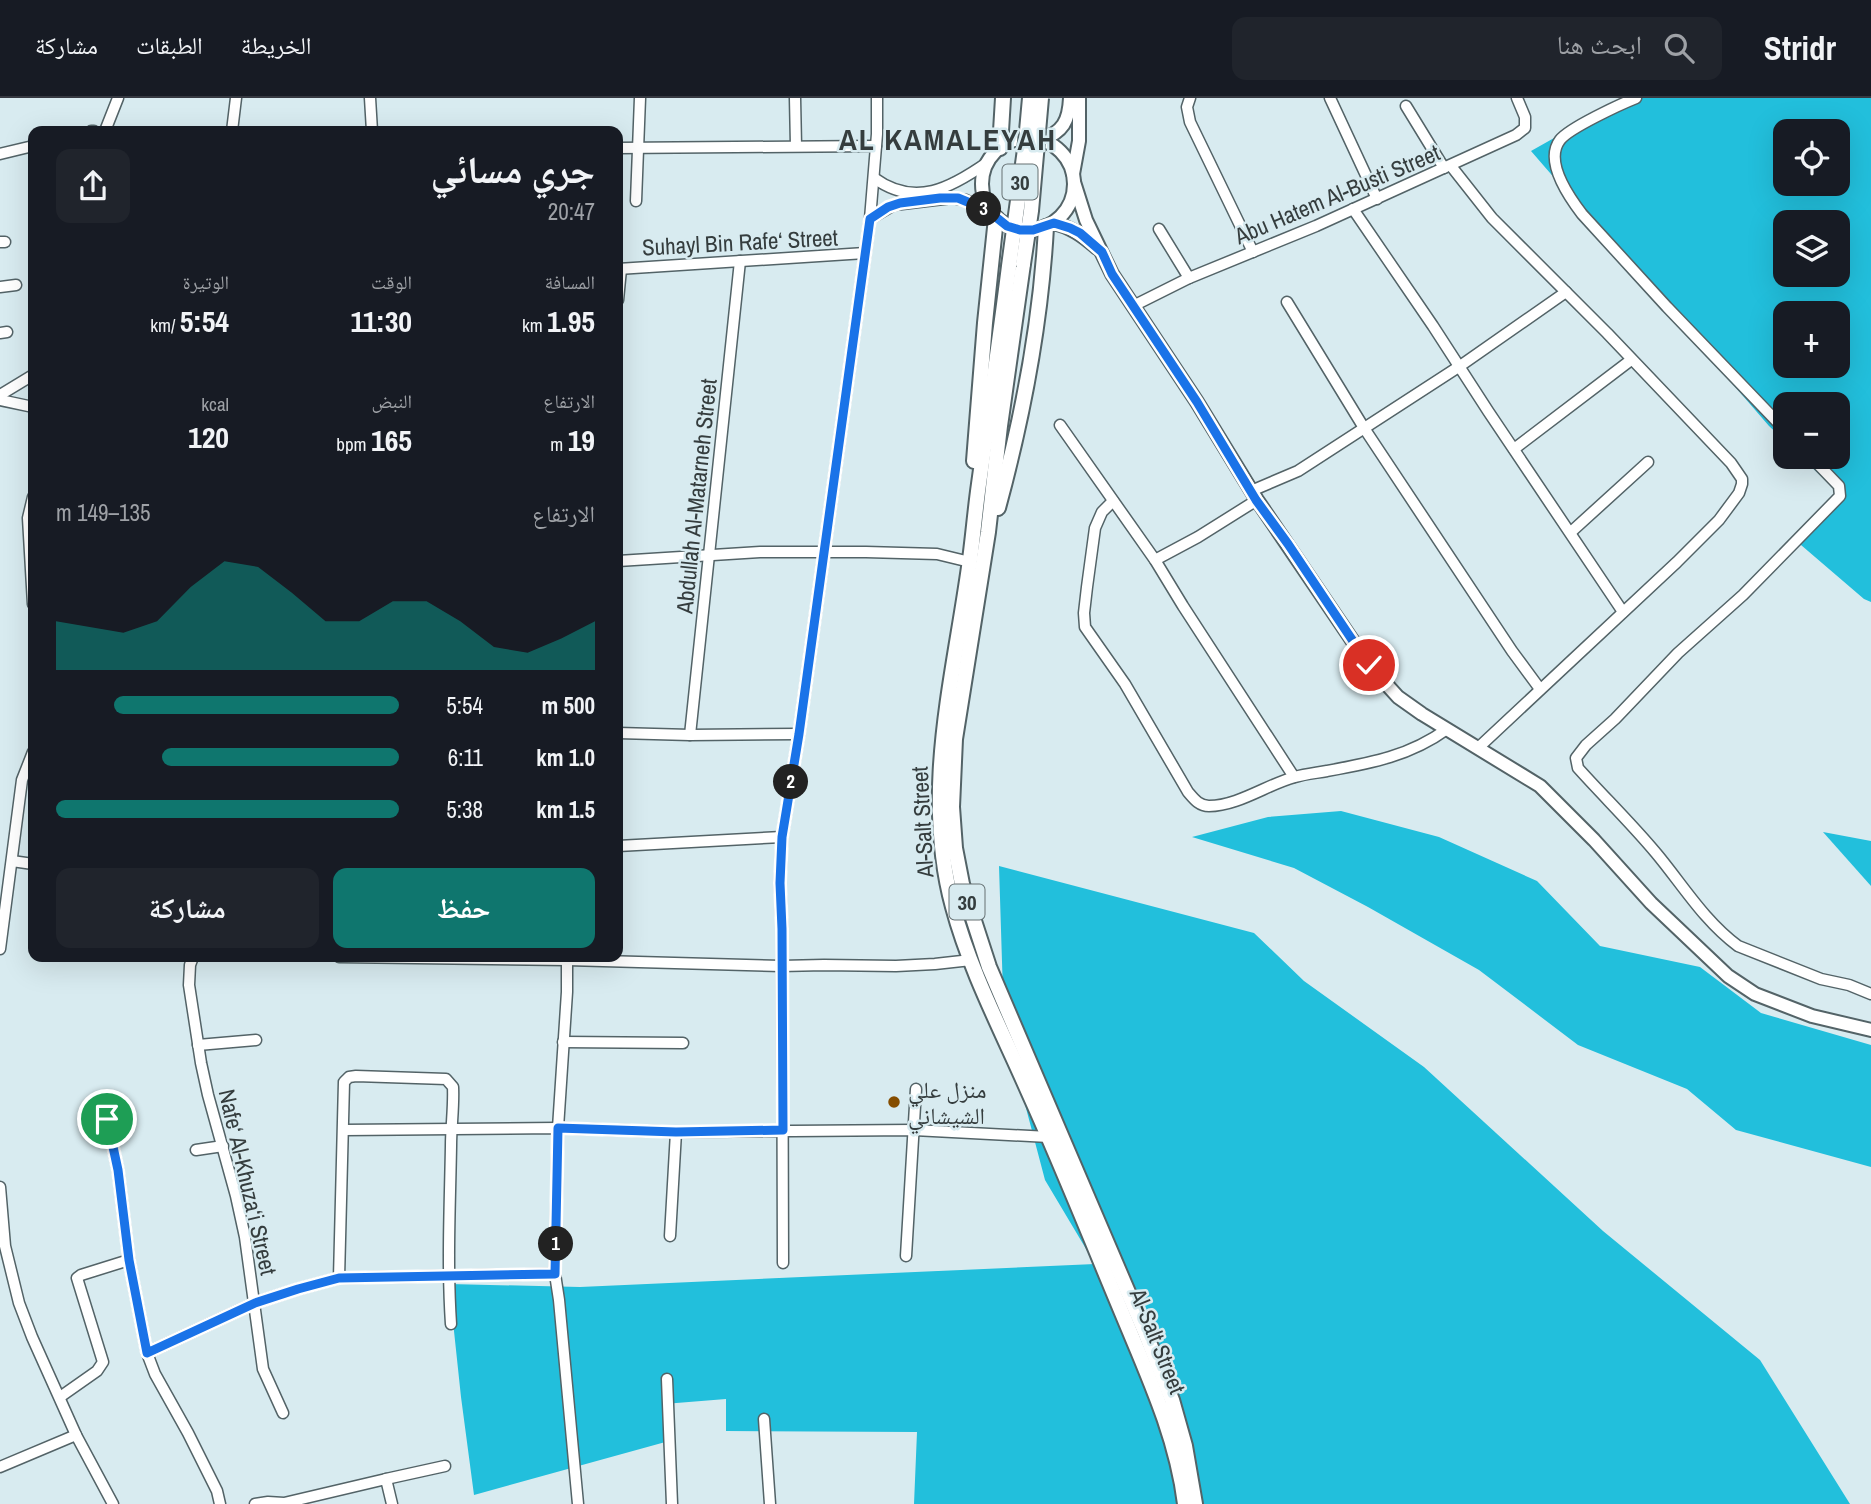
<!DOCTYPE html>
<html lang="ar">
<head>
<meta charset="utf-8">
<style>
  body { margin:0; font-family:"Archivo Narrow","Noto Naskh Arabic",sans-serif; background:#20242c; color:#f1f3f6; direction:rtl; height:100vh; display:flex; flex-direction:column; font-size:26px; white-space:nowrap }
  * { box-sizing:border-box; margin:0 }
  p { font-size:23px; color:#9ea1a6 }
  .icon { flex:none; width:38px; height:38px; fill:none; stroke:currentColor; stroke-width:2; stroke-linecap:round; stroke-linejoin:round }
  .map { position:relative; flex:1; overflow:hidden; direction:ltr }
  .sheet { position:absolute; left:28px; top:28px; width:595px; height:836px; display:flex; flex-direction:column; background:#171b24; border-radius:14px; box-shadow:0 7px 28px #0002; direction:rtl }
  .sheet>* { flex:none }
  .tools { position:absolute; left:1773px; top:21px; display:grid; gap:14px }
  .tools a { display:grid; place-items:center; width:77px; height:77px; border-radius:14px; background:#171b24; box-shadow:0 7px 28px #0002; font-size:35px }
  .pin { position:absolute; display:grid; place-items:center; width:60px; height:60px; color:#fff; margin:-30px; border:4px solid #fff; border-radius:50%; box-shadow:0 2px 7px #0007 }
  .km { position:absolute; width:35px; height:35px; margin:-18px; border-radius:50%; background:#222; color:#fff; font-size:19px; line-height:35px; text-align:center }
  .round { display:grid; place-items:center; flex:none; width:74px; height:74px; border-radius:14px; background:#20242c }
  .overview { display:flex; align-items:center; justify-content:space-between; height:119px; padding:0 28px }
  h1 { font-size:38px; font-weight:700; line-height:52px }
  .figures { display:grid; grid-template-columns:repeat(3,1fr); gap:10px; height:119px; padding:7px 28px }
  .figures div { display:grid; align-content:center }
  .figures b { font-size:30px; font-weight:700 }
  .figures small { font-size:19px; font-weight:400 }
  .figures p { font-size:19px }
  .chart { height:196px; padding:14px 28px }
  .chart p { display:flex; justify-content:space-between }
  .chart svg { width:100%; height:126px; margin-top:7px; fill:#0f766e; opacity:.7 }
  .button { display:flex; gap:14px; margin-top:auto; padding:14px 28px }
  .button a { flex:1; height:80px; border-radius:14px; background:#0f766e; color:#fff; font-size:28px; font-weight:700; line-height:80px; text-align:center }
  .button a+a { background:#20242c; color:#f1f3f6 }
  ul { padding:0 28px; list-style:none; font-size:23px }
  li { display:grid; grid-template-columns:112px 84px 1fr; align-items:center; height:52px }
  li i { height:18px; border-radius:9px; background:#0f766e }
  header { display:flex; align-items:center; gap:42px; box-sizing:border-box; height:98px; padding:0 35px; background:#171b24; border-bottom:2px solid #363941 }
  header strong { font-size:33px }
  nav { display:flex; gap:38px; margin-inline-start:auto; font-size:24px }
  .search { width:490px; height:63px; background:#20242c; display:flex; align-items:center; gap:18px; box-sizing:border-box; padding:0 24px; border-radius:14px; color:#9ea1a6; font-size:26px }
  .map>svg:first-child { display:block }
  .forest { fill:#22bfdc; fill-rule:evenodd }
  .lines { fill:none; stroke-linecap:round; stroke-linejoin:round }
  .street-casing { stroke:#536367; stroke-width:13 }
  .secondary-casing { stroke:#536367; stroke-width:16 }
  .primary-casing { stroke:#536367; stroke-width:18 }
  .street { stroke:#fff; stroke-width:10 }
  .secondary { stroke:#fff; stroke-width:12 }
  .primary { stroke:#fff; stroke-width:14 }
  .primary-bridge-casing { stroke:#536367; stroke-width:18; stroke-linecap:butt }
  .primary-bridge { stroke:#fff; stroke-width:14 }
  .route-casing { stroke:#fff; stroke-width:14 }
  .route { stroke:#1a73e8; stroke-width:9 }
  .poi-dot { fill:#854d00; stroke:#d8ebf0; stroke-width:2.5 }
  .labels { text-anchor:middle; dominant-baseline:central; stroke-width:5; stroke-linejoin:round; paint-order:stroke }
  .shield { fill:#d8ebf0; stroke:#667173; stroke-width:2 }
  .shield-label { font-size:21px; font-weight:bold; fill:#353d3e }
  .street-label { font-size:23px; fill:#353d3e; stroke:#d8ebf0 }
  .poi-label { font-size:23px; fill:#353d3e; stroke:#d8ebf0; text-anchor:start }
  .district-label { font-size:30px; font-weight:bold; letter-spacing:2px; fill:#353d3e; stroke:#d8ebf0 }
</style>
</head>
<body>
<header>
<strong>Stridr</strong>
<div class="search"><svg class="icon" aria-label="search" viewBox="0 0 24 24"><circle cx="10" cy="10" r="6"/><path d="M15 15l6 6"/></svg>ابحث هنا</div>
<nav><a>الخريطة</a><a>الطبقات</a><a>مشاركة</a></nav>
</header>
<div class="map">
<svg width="1871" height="1406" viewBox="0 0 1871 1406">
  <rect width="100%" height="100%" fill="#d8ebf0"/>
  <g class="forest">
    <path d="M1625,0h246v504l-7,-3 -70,-60 51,-40 -44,-42h37v-53h-53v37l-16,-15 -238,-275zM1785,33h53v53h-53zM1785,124h53v53h-53zM1785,215h53v53h-53z"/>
    <polygon points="1341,713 1439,739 1537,783 1600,848 1700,869 1761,915 1871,947 1871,1069 1736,1032 1687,991 1578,947 1479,872 1368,809 1294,770 1192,739 1268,719"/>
    <polygon points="1823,734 1871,743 1871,788"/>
    <polygon points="999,768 1254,835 1304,883 1424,969 1603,1133 1760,1262 1850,1406 914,1406 917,1334 726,1333 726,1301 664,1306 669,1343 474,1397 461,1299 449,1186 580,1189 1095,1166 1045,1082 1004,927"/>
  </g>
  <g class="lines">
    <defs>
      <g id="street">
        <polyline points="370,0 372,33"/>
        <polyline points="795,0 796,48"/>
        <polyline points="1190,0 1187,9 1190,24 1253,154"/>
        <polyline points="1330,0 1377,101"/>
        <path d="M1636,0c-15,6 -67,30 -76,42 -16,21 9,57 22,74l85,93 118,123"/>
        <polyline points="1406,8 1444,70"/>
        <polyline points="91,33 94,33"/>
        <polyline points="105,33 118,0"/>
        <polyline points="232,33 236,0"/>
        <polyline points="618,50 876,48"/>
        <polyline points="0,56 33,48"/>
        <polyline points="1451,68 1492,120 1607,235 1731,365 1742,381 1742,386 1739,395 1719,422 1677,464 1478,650"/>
        <path d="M874,80c41,30 77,10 114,-16"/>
        <polyline points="636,103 640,0"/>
        <polyline points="1353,111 1433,228 1488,313 1623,514"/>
        <polyline points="870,121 894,107 952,100 966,102 992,115"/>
        <polyline points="1159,131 1189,180"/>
        <polyline points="0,144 5,144"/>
        <polyline points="618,171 865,155"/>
        <polyline points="0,189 16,187"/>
        <polyline points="618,202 621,171"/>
        <polyline points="1287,204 1364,330 1512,553 1540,591"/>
        <polyline points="1133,208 1189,180 1316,128 1516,37 1525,30 1525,19 1517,0"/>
        <polyline points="0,235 7,234"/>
        <polyline points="0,297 33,277"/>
        <polyline points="0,302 33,309"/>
        <polyline points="1060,327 1155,462 1183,508 1294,679"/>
        <polyline points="1514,351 1631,262"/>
        <path d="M1811,359l28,29 1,10 -97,99 -65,58 -63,66 -29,26 -10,13 2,10c26,29 53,55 78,85 26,31 48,68 82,93l83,33 28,6 22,9"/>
        <polyline points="1251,393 1298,373 1315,362 1460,268 1566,194"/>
        <polyline points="33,399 28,420 33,506"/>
        <path d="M1113,403l-11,11 -7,16 -8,59 -3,26 1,14 40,57 63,108c6,7 11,14 21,14 29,0 59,-22 86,-29 10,-3 21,-4 32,-6 44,-8 83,-15 120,-42"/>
        <polyline points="1571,434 1648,364"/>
        <polyline points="1155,462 1198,439 1257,402"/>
        <polyline points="618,463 760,454 866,454 937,456 970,464"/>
        <polyline points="618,635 690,637 799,636"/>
        <polyline points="690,637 740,163"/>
        <polyline points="618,748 782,739"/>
        <polyline points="12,763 33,766"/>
        <polyline points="0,851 22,682 33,654"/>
        <polyline points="193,859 190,867 189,887 201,965 208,997 236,1098 245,1139 263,1271 283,1315"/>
        <polyline points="339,859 567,862 781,868 824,867 896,868 935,866 971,862"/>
        <polyline points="567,859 567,894 558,1030 555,1176 559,1202 578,1406"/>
        <polyline points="563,944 683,945"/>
        <polyline points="198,947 256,942"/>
        <polyline points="107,1022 118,1072 129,1162 147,1255 155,1276 188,1335 217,1393 220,1406"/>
        <polyline points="344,1032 558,1030 676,1034 914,1032 1049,1039"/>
        <polyline points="196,1052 223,1048"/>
        <polyline points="0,1089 5,1148 19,1205 32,1239 76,1337 113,1406"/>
        <polyline points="670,1138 676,1034"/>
        <polyline points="906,1158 916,991"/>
        <polyline points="783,1165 782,831 780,785 782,739 799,636 870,121 877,36 877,0"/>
        <path d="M339,1180l5,-196 5,-5 7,-1 90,3 7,8c1,19 -2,39 -2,59 -1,59 -4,118 0,178"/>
        <polyline points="147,1255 255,1205 298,1191 339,1180 555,1176"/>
        <polyline points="667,1281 672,1406"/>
        <polyline points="60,1299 97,1273 103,1264 77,1180 81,1177 129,1162"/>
        <polyline points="764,1321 770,1406"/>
        <polyline points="0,1369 76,1337"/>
        <polyline points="386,1381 445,1368"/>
        <polyline points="255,1406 268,1404 284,1405 386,1381 392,1406"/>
      </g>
      <g id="secondary">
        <circle cx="1028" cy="86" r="46"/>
        <path d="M1041,42c22,-8 28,-19 29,-42"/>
        <polyline points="1073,76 1079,43 1079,0"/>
        <polyline points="1074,84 1086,122 1112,176 1197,304 1257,402 1369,567 1398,599 1422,616 1540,688 1594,742 1651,805 1728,878 1755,896 1812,918 1871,932"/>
        <path d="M1053,125c18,4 30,13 44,25"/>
      </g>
      <g id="primary">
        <polyline points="1000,50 1003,0"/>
        <polyline points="1023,166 1000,328 988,434 955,641 952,709 955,750 962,786 989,869 1145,1234 1172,1302 1185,1348 1195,1406"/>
        <path d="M1009,168c-9,72 -20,145 -30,218 -4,28 -6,56 -10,83 -16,114 -47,226 -16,340 17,64 50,126 76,186 34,75 64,151 96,227 25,60 52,119 60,184"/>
        <polyline points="974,363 985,225 996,120"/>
        <path d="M998,410c25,-92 43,-186 48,-281"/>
      </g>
    </defs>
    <use href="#street" class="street-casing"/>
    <use href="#secondary" class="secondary-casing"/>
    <use href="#primary" class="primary-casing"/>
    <use href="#street" class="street"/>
    <use href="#secondary" class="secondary"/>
    <use href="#primary" class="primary"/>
    <defs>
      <g id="primary-bridge">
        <polyline points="1023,166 1031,113 1041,0"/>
        <polyline points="1009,168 1026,44 1030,0"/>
      </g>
    </defs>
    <use href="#primary-bridge" class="primary-bridge-casing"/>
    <use href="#primary-bridge" class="primary-bridge"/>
  </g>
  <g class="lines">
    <defs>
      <polyline id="route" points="107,1021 118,1072 129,1162 147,1255 255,1205 298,1191 339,1180 555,1176 558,1030 676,1034 783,1032 782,831 780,785 782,739 799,636 870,121 888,109 900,105 940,100 958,100 975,107 992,116 1007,128 1020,132 1033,132 1054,125 1070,130 1080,135 1102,154 1112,176 1197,304 1256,402 1288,446 1369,567"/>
    </defs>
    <use href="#route" class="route-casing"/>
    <use href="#route" class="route"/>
  </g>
  <circle class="poi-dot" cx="894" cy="1004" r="7"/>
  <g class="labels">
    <g class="shield">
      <rect x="1002.5" y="66.5" width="35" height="35" rx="5"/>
      <rect x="949.5" y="786.5" width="35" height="35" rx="5"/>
    </g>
    <g class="shield-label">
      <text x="1020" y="84">30</text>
      <text x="967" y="804">30</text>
    </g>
    <g class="street-label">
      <text transform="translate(1337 96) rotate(-23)">Abu Hatem Al-Busti Street</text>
      <text transform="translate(740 144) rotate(-3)">Suhayl Bin Rafe‘ Street</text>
      <text transform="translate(696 398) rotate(-84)">Abdullah Al-Matarneh Street</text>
      <text transform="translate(922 724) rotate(-93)">Al-Salt Street</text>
      <text transform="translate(248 1084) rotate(77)">Nafe‘ Al-Khuza‘i Street</text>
      <text transform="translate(1158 1243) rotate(68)">Al-Salt Street</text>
    </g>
    <g class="poi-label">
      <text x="908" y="991">منزل علي<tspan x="908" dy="26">الشيشاني</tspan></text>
    </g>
    <g class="district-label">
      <text x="948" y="41">AL KAMALEYAH</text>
    </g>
  </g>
</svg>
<div class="tools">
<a><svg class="icon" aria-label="locate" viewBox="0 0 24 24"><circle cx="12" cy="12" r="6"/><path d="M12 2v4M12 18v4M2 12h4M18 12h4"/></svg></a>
<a><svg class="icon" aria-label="layers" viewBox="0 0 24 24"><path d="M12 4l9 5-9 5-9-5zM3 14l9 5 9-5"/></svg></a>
<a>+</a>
<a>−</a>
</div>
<div class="pin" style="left:107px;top:1021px;background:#1e9e55"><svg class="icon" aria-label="arrive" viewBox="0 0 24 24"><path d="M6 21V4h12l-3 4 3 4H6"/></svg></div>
<div class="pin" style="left:1369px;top:567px;background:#d93025"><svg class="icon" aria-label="check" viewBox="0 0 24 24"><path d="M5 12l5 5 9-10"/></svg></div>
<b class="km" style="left:556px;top:1146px">1</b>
<b class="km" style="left:791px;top:684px">2</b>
<b class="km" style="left:984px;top:111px">3</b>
<section class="sheet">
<div class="overview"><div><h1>جري مسائي</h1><p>20:47</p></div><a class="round"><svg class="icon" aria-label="share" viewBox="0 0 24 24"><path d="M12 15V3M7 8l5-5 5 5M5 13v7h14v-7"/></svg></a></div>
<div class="figures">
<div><p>المسافة</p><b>1.95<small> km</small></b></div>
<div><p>الوقت</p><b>11:30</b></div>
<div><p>الوتيرة</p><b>5:54<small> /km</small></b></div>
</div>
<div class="figures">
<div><p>الارتفاع</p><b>19<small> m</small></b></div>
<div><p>النبض</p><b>165<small> bpm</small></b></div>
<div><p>kcal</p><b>120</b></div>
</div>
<div class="chart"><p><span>الارتفاع</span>135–149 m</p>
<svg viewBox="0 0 160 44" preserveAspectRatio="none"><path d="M0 44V27L10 29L20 31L30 27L40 15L50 6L60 8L70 17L80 27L90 27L100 20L110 20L120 27L130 36L140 38L150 33L160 27V44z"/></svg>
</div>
<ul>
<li><b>500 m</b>5:54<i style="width:83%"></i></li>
<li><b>1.0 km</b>6:11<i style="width:69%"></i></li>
<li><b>1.5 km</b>5:38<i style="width:100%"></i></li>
</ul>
<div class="button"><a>حفظ</a><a>مشاركة</a></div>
</section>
</div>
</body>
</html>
